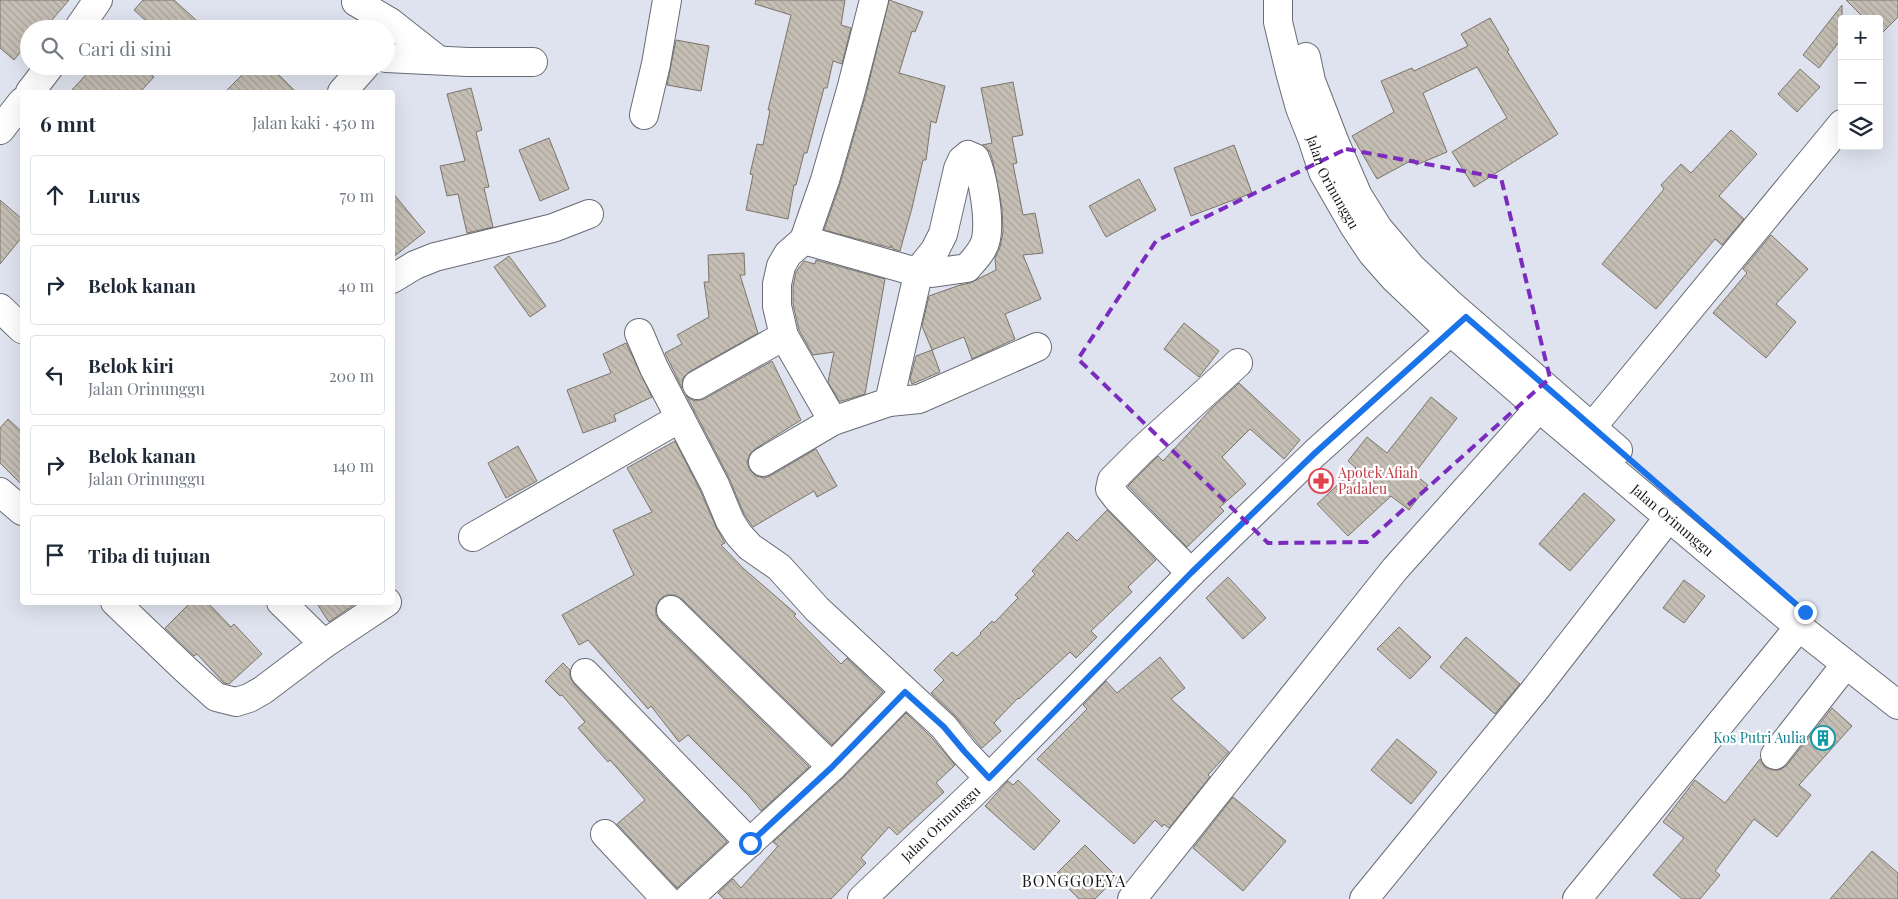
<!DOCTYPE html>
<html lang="id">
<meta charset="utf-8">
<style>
:root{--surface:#fff;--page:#f2f2f3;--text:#1f2937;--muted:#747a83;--line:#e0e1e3}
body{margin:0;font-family:"Playfair Display",serif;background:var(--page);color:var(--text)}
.controls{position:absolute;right:15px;top:15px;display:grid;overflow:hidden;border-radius:5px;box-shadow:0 5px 20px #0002}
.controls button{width:45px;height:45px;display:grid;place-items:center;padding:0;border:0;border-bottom:1px solid var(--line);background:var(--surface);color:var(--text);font:25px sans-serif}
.stop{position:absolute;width:15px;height:15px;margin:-11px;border:4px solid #1a73e8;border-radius:50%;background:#fff}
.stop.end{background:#1a73e8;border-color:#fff;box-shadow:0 1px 5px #0008}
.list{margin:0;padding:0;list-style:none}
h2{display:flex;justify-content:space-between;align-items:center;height:65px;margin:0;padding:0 20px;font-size:21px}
h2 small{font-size:16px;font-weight:400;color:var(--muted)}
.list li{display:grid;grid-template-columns:32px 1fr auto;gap:15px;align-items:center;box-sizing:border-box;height:80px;margin:0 10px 10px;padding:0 10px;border:1px solid var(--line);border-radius:5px}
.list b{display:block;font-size:19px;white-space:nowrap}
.list p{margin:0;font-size:16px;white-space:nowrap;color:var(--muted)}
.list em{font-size:16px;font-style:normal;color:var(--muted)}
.icon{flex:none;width:28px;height:28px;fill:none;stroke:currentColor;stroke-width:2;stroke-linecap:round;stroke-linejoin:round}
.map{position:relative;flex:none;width:1898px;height:899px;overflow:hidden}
.search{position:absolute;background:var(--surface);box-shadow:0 5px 20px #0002;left:20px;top:20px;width:375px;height:55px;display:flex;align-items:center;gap:12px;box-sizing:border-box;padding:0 18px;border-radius:28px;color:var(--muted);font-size:19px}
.panel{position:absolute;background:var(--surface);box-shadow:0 5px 20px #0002;left:20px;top:90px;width:375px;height:515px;border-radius:5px}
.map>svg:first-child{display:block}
.building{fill:url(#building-back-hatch);stroke:#7b756c}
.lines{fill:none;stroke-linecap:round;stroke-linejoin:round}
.minor-casing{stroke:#686c75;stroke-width:30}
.minor{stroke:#fff;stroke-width:28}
.route{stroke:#1a73e8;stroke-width:6}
.marked{fill:none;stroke:#7b2cbf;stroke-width:4;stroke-dasharray:10 6;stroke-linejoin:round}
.labels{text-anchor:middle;stroke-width:4.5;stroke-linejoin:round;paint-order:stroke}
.street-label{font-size:14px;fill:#16171b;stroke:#fff}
.health-label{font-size:14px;fill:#be3a42;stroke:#fff;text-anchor:start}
.culture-label{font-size:14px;fill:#0d838f;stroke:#fff;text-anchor:end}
.quarter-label{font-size:16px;letter-spacing:1px;fill:#16171b;stroke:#fff}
</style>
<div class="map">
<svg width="1898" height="899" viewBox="0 0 1898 899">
<defs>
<pattern id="building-back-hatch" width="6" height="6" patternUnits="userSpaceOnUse" patternTransform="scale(1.25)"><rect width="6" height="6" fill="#c5beb4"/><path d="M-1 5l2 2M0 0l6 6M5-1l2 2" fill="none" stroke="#a8a39a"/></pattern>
</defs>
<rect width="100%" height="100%" fill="#dfe3ef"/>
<g class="building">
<polygon points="0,0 69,0 46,27 43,25 39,29 29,29 29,41 14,60 0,48"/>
<polygon points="143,0 174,0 206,29 155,29 134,10"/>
<polygon points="756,0 845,0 841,25 851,28 842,64 833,61 827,88 824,88 807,153 804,153 796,185 794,185 788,219 746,210 753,175 750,174 757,144 763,145 770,110 768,110 791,15 755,4"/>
<polygon points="889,0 923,12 915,32 912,31 899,73 945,86 936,123 931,121 926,160 923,160 912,208 900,251 893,249 891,245 891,248 824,230 840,184 866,94"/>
<polygon points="1846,0 1898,0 1898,17 1879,36 1879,19 1865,19"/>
<polygon points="1842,5 1842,38 1819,68 1803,55"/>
<polygon points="1490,18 1509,50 1507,51 1558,134 1474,187 1452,152 1507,118 1477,67 1423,93 1447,152 1416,165 1414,159 1377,179 1352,136 1394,112 1381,81 1412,68 1414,71 1468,46 1461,34"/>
<polygon points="676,40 709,46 701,91 667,85"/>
<polygon points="94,66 142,66 154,77 140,92 70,92"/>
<polygon points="251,66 270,66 296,92 225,92"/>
<polygon points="1800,69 1820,87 1797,112 1778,94"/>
<polygon points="1013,82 1023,135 1012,137 1017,163 1013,164 1023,215 1035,213 1043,253 1023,255 1041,299 1005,314 1015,339 972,359 964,337 932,350 922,326 929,296 960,285 970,283 996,270 995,258 1000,247 1003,232 1002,208 993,162 990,152 982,145 992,143 981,88"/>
<polygon points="471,88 482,130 476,132 489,187 484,188 493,227 467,233 458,194 447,196 440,166 465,161 447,94"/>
<polygon points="1731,130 1757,154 1719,196 1744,219 1722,245 1715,239 1656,309 1602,264 1664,189 1661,185 1681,164 1691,173"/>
<polygon points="549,138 569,189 540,201 519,150"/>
<polygon points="1234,145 1252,193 1191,216 1174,168"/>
<polygon points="1139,179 1156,210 1106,237 1089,206"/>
<polygon points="392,192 425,232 392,258"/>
<polygon points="0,200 22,219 22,237 0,264"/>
<polygon points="1771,235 1808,269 1776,304 1796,322 1766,358 1713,313 1747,273 1743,269"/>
<polygon points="744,253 745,275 740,275 758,333 689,372 683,378 682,388 665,353 682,344 677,335 709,317 704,282 709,282 708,255"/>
<polygon points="509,256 546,306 530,317 494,267"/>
<polygon points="816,260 885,279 865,394 842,401 839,401 828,382 834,352 813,355 799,330 793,304 793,286 796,272 804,261 815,264"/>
<polygon points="1184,323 1219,351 1199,377 1164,349"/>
<polygon points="626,343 652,397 614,415 616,421 583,433 567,390 611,373 603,354"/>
<polygon points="932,350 940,372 912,384 910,379 916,356"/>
<polygon points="772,361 801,420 755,449 750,454 747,462 749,469 756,476 764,478 770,476 816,449 837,486 817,497 814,491 753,527 744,514 729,478 686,395 690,399 696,401 704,399"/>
<polygon points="1239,383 1300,440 1284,459 1250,429 1222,457 1246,484 1220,507 1224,511 1187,547 1128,486 1158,456 1163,461 1212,408"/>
<polygon points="1431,397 1457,418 1414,474 1428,485 1409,510 1391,496 1348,536 1317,504 1356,468 1348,461 1367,437 1387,453"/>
<polygon points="8,419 22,432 22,485 0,463 0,428"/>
<polygon points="675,441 701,492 716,527 725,543 721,545 743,568 796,614 794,616 841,664 847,658 883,692 832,745 682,599 674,595 666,595 660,599 656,607 656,615 660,621 809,767 761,811 748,795 688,735 679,742 651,706 648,709 588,640 579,645 562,615 634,575 613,530 652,512 627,468"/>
<polygon points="518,446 537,481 506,498 488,463"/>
<polygon points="1584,493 1615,520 1570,571 1539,544"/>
<polygon points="1107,510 1156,560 1128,587 1132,592 1091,631 1097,637 1076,658 1070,652 1019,699 1018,698 994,723 1001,731 982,748 955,716 931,693 944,680 934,670 952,652 957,656 981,634 980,633 992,621 994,623 1018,598 1015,595 1035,574 1032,571 1068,532 1077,541"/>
<polygon points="1228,577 1266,618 1243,639 1206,598"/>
<polygon points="1684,580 1705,596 1684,623 1663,608"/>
<polygon points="191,602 207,602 231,627 234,624 262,654 229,684 224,683 197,654 194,656 165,628"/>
<polygon points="316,602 358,602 329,622"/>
<polygon points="1399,627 1431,657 1410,679 1377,649"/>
<polygon points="1466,637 1520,684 1495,714 1440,667"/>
<polygon points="1160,657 1185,688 1171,699 1229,752 1208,775 1210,777 1169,828 1164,824 1162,827 1155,820 1134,844 1037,759 1087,709 1083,705 1106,681 1117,693"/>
<polygon points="563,663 570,670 570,677 574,684 727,842 677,888 617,824 645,800 610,760 608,762 578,728 585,722 562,695 560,696 545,681"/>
<polygon points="1832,708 1852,726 1799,785 1811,795 1777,837 1754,819 1715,871 1720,875 1700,899 1682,899 1653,875 1684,838 1663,822 1695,780 1725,803 1760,759 1765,767 1772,770 1780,770 1787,765"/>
<polygon points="906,713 932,738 955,765 936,783 944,792 897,835 889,827 861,858 866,863 831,899 724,899 718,893 733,879 741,888 778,846 773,842 843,778"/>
<polygon points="1397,739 1437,772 1411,804 1371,770"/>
<polygon points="1018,780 1060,821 1034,850 985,806 1008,781 1013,785"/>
<polygon points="1233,797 1286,841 1243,891 1193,848"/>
<polygon points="1085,845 1117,877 1095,899 1079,899 1055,875"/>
<polygon points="1872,851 1898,873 1898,899 1830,899"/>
</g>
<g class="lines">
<defs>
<g id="minor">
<path id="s1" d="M1278,0V22L1290,72L1300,108L1312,138L1323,172L1354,226L1372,253L1394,278L1450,331L1539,408L1799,627L1898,705"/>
<polyline points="356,2 390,22 437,59"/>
<polyline points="78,29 98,0"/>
<polyline points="1306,57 1311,81 1335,143 1358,196 1378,228 1412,268 1448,302 1618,450"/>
<polyline points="386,58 468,62 533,62"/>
<polyline points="30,92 50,66"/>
<polyline points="342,92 365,66"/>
<polyline points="644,115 656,64 667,0"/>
<polyline points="0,130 22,102"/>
<polyline points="392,279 415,265 435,257 553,228 589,214"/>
<polyline points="0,308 22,329"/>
<polyline points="639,333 654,368 715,485 730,521 739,535 750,547 779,567 817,609 944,727 963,751 989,778"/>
<polyline points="697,385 784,336"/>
<polyline points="889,402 919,399 1037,347"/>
<polyline points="833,421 784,336 777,306 777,284 781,266 788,254 804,240 825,180 851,90 874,0"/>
<polyline points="1583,442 1592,427 1842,124"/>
<path d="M763,462L833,421L889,402L919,270L935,250L943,234L958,169L962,160L968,155L975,158C983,177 990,218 986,239C984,250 974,260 967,268L932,273L906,269L804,240"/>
<polyline points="0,492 22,511"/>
<polyline points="473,537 680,418"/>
<polyline points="1191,573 1117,498 1110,489 1112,480 1143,449 1238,363"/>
<polyline points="115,602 184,668 216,697 236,702 249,698 263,690 324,644 387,602"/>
<polyline points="281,602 324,644"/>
<polyline points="671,610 832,767"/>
<polyline points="585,673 750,843"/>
<polyline points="1775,755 1846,664"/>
<polyline points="605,834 666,899"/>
<polyline points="688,899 832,767 905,692"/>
<path id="s2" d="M862,899L989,778L1191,573L1315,453L1463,320"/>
<polyline points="1132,899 1395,569 1539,408"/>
<polyline points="1364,899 1534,691 1669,517"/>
<polyline points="1577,899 1799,627"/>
</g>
</defs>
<use href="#minor" class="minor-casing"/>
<use href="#minor" class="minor"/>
</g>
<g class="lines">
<polyline class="route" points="750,843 832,767 905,692 944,727 964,751 989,778 1191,573 1315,453 1466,317 1805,612"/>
</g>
<path class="marked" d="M1346,149L1501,178L1550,378L1367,542L1268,543L1078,359L1156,241Z"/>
<defs>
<symbol id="pharmacy-ring" viewBox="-11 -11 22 22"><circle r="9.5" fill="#fff" stroke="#e0444e" stroke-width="1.5"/><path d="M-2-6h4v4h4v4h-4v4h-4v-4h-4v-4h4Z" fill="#e0444e"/></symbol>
<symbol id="building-ring" viewBox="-11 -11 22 22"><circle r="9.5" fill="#fff" stroke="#0f9aa8" stroke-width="1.5"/><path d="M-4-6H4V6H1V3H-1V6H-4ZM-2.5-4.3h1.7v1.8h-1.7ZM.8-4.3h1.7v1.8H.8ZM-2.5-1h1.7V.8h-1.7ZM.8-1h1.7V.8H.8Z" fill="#0f9aa8"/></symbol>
</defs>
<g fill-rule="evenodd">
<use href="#pharmacy-ring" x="1307" y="467" width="28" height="28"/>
<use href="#building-ring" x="1809" y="724" width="28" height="28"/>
</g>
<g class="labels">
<g class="street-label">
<text dy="5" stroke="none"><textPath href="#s1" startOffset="192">Jalan Orinunggu</textPath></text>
<text dy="5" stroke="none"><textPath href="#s1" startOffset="676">Jalan Orinunggu</textPath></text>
<text dy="5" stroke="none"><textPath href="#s2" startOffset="109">Jalan Orinunggu</textPath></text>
</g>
<g class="health-label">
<text x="1338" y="478">Apotek Afiah<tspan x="1338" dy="16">Padaleu</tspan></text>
</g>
<g class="culture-label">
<text x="1806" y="743">Kos Putri Aulia</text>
</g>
<g class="quarter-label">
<text x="1074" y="887">BONGGOEYA</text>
</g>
</g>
</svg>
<div class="controls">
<button>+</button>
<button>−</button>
<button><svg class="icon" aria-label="layers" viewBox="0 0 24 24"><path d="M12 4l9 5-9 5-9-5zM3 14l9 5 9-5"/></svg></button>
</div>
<div class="stop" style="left:750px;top:843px"></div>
<div class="stop end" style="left:1805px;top:612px"></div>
<div class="search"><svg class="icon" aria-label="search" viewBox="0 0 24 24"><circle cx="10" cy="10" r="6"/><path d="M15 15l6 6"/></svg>Cari di sini</div>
<section class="panel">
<h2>6 mnt<small>Jalan kaki · 450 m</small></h2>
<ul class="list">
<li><svg class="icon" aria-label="ahead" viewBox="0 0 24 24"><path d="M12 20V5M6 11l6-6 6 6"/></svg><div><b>Lurus</b></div><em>70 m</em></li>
<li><svg class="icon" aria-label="right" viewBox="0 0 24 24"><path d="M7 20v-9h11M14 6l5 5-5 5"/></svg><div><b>Belok kanan</b></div><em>40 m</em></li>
<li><svg class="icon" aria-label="left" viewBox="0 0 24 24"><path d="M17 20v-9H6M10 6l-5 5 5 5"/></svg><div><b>Belok kiri</b><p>Jalan Orinunggu</p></div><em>200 m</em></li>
<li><svg class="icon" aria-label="right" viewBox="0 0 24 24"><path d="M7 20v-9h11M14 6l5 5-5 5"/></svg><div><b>Belok kanan</b><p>Jalan Orinunggu</p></div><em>140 m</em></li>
<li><svg class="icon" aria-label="arrive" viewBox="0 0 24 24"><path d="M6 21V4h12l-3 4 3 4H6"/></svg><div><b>Tiba di tujuan</b></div></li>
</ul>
</section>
</div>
